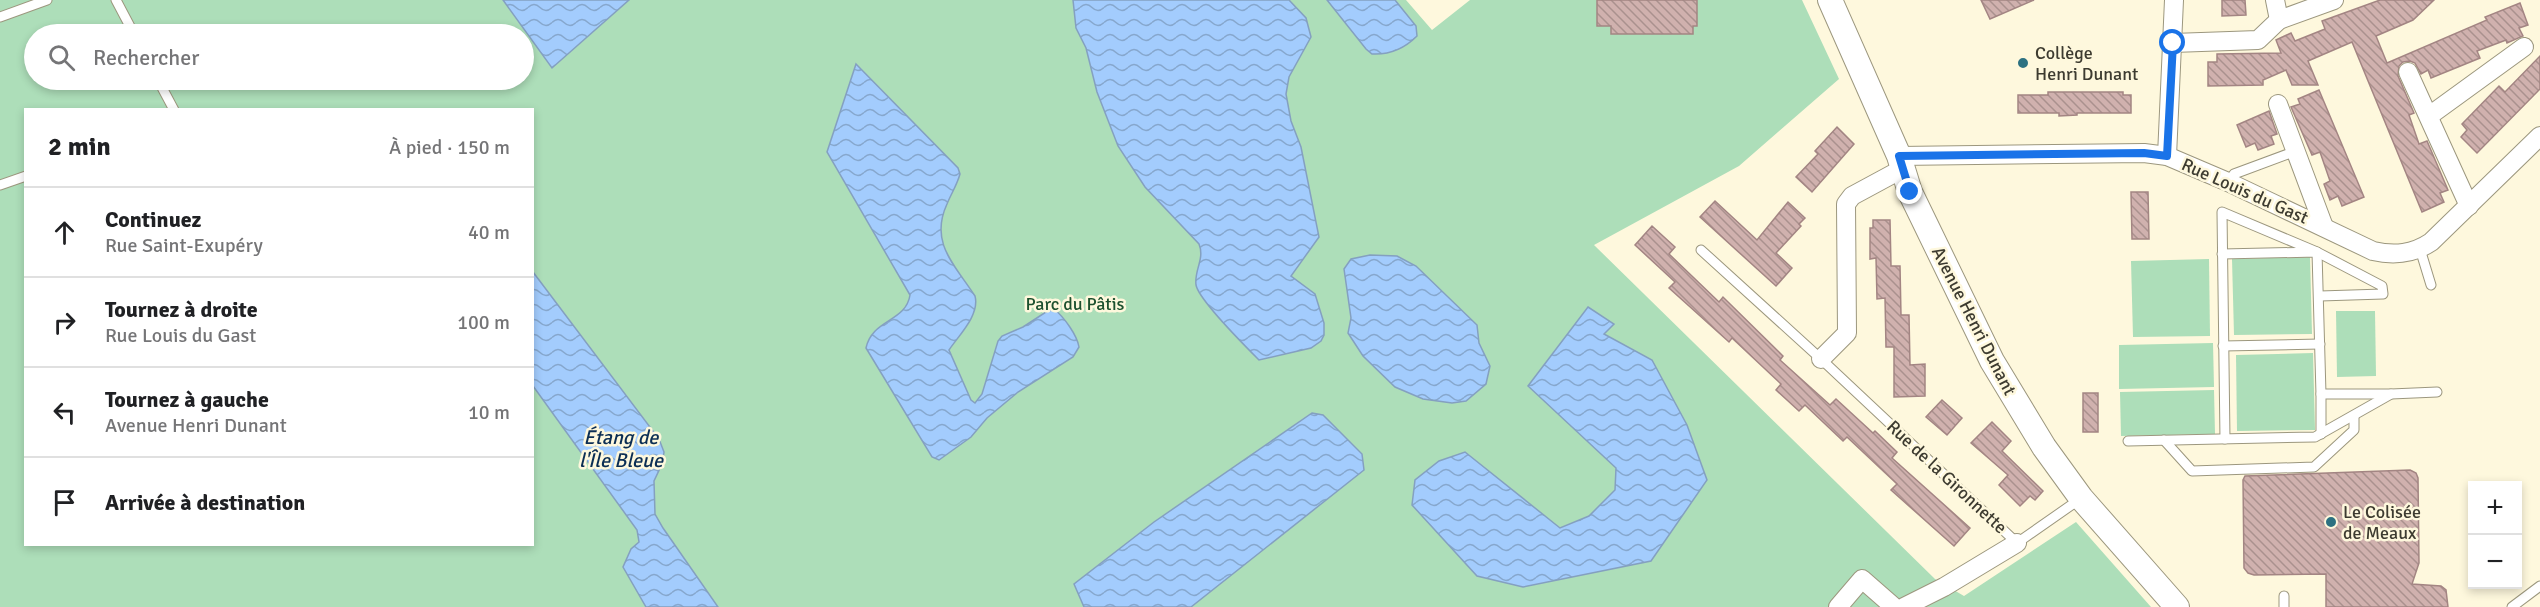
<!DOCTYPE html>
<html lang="fr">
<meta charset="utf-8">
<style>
:root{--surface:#fff;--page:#f2f2f2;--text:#202124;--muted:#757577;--line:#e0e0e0}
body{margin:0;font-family:Signika,sans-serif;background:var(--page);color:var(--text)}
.controls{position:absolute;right:18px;bottom:18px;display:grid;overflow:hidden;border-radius:0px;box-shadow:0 3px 9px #0003}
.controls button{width:54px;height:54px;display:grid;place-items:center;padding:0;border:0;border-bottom:2px solid var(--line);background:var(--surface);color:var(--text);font:30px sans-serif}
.stop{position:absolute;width:18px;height:18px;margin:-14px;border:4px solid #1a73e8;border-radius:50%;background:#fff}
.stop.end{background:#1a73e8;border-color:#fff;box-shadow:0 2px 6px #0008}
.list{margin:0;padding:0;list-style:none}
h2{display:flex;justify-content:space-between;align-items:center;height:78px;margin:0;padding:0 24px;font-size:26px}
h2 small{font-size:20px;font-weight:400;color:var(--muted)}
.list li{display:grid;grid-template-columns:39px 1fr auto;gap:18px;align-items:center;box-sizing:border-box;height:90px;padding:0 24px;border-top:2px solid var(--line)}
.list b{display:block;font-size:22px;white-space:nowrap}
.list p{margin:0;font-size:20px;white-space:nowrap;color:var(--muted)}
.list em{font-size:20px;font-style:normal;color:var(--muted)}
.icon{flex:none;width:33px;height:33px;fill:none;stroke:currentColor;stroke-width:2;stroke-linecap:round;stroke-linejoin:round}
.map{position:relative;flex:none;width:2540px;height:607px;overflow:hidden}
.search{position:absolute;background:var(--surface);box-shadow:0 3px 9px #0003;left:24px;top:24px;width:510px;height:66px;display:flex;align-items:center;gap:15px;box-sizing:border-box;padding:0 21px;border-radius:33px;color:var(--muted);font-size:22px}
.panel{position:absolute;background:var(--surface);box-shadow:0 3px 9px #0003;left:24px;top:108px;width:510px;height:438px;border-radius:0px}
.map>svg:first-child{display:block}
.park{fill:#addeb9;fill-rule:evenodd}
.water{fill:url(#water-waves);stroke:#84a0c0;stroke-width:1.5}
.building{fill:url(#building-back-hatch);stroke:#a38583;stroke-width:1.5}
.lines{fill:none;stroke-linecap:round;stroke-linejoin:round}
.service-casing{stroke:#9c977e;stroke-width:11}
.minor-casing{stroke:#9c977e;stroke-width:20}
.tertiary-casing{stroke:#9c977e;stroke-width:26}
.service{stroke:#fff;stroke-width:9}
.minor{stroke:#fff;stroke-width:18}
.tertiary{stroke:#fff;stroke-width:24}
.route{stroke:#1a73e8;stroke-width:8}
.poi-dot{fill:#2c7181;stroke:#fef8dd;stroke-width:2}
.labels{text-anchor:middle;stroke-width:5;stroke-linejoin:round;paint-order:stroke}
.poi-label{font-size:18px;fill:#3d3b30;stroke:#fef8dd;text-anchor:start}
.street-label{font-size:18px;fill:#3d3b30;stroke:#fef8dd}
.park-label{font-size:18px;fill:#1d512f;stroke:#fef8dd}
.water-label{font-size:20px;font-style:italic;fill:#0b2e54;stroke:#fef8dd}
</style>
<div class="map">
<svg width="2540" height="607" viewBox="0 0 2540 607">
<defs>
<pattern id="water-waves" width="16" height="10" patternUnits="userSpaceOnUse" patternTransform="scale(1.5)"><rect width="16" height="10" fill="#a3ccfd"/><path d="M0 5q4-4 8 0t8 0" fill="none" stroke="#86a7cd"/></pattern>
<pattern id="building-back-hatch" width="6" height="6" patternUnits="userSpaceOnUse" patternTransform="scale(1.5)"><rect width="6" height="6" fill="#d0b1ae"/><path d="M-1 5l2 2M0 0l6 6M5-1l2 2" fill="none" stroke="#aa918e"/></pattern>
</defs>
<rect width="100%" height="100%" fill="#fef8dd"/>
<g class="park">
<path d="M0,0H1406L1432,30L1470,0H1802L1839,79L1739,166L1594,245L1935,579L1964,596L2076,522L2151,607H0ZM34,34H524V80H34ZM26,110H532V544H26Z"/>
<polygon points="2310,257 2312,334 2234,335 2232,259"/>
<polygon points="2209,259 2210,336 2133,337 2131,261"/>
<polygon points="2336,311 2375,311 2376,376 2337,377"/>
<polygon points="2213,343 2214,387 2119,389 2119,345"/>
<polygon points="2313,353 2315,430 2237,431 2236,355"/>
<polygon points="2214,390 2215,434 2121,436 2120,392"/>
</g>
<g class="water">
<polygon points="503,0 629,0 552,68"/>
<path d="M1073,0H1289L1306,18L1311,37L1289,77L1286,94L1291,121L1301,147L1319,237L1291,276L1315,294L1324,323V335L1321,341L1311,348L1259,360C1247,348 1199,300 1196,285C1194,270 1205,259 1199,244L1145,187L1118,146L1097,92L1086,48L1076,28Z"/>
<path d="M1327,0H1395L1416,26L1417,36C1405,48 1389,55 1372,54L1366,49Z"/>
<path d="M856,64L958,168L960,174C957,185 951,194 947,204C929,243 955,265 975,296C980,315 959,335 949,350L971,400L975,403L982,394L998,341L1002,336L1023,327L1049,310L1054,309C1064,317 1077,335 1079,347L1073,357L1018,392L987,418L971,437L939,460L932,457L866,348C872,319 906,322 910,295L827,152Z"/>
<polygon points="1370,255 1397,256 1416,266 1477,325 1479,343 1490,366 1486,384 1466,401 1452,403 1423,399 1395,387 1363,356 1348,333 1351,318 1344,269 1351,259"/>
<polygon points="533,272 659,439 664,452 662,464 654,481 655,514 663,528 718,607 646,607 623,567 631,549 639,542 637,530 533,386"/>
<polygon points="1588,307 1614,324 1604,334 1652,360 1687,425 1707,480 1651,561 1523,587 1477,576 1412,505 1415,480 1439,461 1465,452 1560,528 1589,516 1615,490 1616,468 1528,386"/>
<polygon points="1312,413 1323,415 1362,454 1364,470 1191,607 1084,607 1074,584 1154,522"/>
</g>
<g class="building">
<polygon points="1597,0 1697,0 1697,26 1693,26 1693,34 1611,34 1611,26 1597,26"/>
<polygon points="1981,0 2034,0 1990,19"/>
<polygon points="2222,0 2245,0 2246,15 2222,16"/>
<polygon points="2380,0 2434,0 2413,20 2376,36 2387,63 2487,20 2485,17 2520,3 2528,25 2519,28 2523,36 2507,43 2506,40 2477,51 2480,58 2431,78 2428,70 2421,74 2415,63 2410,61 2403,62 2399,66 2398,76 2414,113 2409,115 2419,144 2427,141 2448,190 2440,193 2444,202 2422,212 2352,42 2308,61 2318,85 2292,85 2286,70 2263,80 2263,85 2208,86 2208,62 2217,62 2217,54 2281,53 2276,40 2291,33 2295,41 2325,29 2322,21"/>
<polygon points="2540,56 2540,89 2477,153 2461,137 2467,130 2462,124 2499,86 2505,92"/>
<polygon points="2319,90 2364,197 2342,206 2338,196 2330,200 2324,184 2330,181 2320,152 2312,155 2291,107 2300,104 2298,99"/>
<polygon points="2048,92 2123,92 2123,95 2131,95 2131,113 2077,113 2077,115 2059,116 2059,113 2018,113 2018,95 2048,95"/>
<polygon points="2269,111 2277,134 2271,136 2274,144 2258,150 2255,143 2246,147 2237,125"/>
<polygon points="1837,127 1854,144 1812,192 1796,177 1818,154 1815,151"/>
<polygon points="2131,192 2148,192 2149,239 2132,239"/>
<polygon points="1715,201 1757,240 1788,202 1805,218 1799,224 1801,226 1776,253 1792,268 1776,286 1700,217"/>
<polygon points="1873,220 1890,220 1891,266 1900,266 1901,315 1909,315 1910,365 1925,364 1925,396 1894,397 1894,347 1886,347 1885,298 1877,299 1876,258 1870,259 1870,228 1873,228"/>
<polygon points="1652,226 1675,247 1669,254 1719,302 1723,297 1783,356 1780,360 1830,405 1836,399 1873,433 1875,431 1897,452 1892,458 1970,528 1954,546 1891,490 1897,484 1847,437 1843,441 1805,405 1799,411 1776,390 1781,384 1732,338 1729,342 1669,288 1675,282 1635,245"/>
<rect x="2083" y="393" width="15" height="39"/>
<polygon points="1942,400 1962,418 1947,435 1926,417"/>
<polygon points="1992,422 2011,441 2002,451 2043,491 2035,500 2030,496 2020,506 1999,485 2008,475 1971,443"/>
<polygon points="2410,470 2416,473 2418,478 2419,563 2412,584 2441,586 2446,590 2448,607 2326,607 2326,574 2254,575 2248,573 2244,568 2243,480 2245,476"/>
</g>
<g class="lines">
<defs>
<g id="service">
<polyline points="116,0 134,34"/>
<polyline points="0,17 47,0"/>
<polyline points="158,80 174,110"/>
<polyline points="2228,182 2234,174 2296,151"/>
<polyline points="0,185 26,176"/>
<polyline points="2420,249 2431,285"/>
<polyline points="1701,250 1821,359 2017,543 2080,499"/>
<polyline points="2222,254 2317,252 2321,394 2391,394"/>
<polyline points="2223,346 2320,344"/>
<polyline points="2321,394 2321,434"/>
<polyline points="2225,439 2222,212 2317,252 2382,286 2383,294 2320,296"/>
<polyline points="2164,440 2192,471 2314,467 2354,430 2354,417"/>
<polyline points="2128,441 2315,437 2391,394 2437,392"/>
<polyline points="2284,607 2284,596"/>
<polyline points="2512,607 2540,586"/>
</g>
<g id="minor">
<polyline points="2275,0 2279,20"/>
<polyline points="2173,43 2258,40 2279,20 2334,0"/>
<polyline points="2408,72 2469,206"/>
<polyline points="2278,104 2324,227"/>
<polyline points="2429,116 2524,47"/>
<path d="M1899,156L2144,153L2167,156L2228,182L2373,251C2395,256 2413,254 2431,242L2540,136"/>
<polyline points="2167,156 2174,0"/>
<polyline points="1821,359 1847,333 1846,204 1852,196 1902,169"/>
<polyline points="1838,607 1862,579 1894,607"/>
<polyline points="1904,607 1944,587 2017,543"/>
</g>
<polyline id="tertiary" points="1830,0 1899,156 1910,192 1992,361 2044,447 2081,498 2177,607"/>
</defs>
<use href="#service" class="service-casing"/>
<use href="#minor" class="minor-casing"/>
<use href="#tertiary" class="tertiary-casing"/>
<use href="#service" class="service"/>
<use href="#minor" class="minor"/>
<use href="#tertiary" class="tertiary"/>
</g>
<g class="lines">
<polyline class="route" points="1910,192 1899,156 2144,153 2167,156 2173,43"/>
</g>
<g class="poi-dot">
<circle cx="2023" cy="63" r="6"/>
<circle cx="2331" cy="522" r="6"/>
</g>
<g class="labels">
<g class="poi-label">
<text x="2035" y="59">Collège<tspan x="2035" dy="21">Henri Dunant</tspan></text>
<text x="2343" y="518">Le Colisée<tspan x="2343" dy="21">de Meaux</tspan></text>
</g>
<g class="street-label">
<text transform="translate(2245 191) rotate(24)" y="6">Rue Louis du Gast</text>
<text transform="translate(1974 321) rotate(63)" y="6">Avenue Henri Dunant</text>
<text transform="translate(1947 477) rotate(43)" y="6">Rue de la Gironnette</text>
</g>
<g class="park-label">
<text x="1075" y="310">Parc du Pâtis</text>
</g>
<g class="water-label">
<text x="621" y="444">Étang de<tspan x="621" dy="23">l'Île Bleue</tspan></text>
</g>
</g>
</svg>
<div class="controls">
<button>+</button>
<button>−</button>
</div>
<div class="stop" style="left:2173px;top:43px"></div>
<div class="stop end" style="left:1910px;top:192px"></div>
<div class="search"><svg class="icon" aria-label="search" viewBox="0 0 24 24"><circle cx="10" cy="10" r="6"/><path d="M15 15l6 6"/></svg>Rechercher</div>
<section class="panel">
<h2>2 min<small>À pied · 150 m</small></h2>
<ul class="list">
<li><svg class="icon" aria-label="ahead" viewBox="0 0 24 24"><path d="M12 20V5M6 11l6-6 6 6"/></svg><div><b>Continuez</b><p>Rue Saint-Exupéry</p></div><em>40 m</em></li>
<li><svg class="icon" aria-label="right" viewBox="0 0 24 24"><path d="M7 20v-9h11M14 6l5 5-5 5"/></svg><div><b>Tournez à droite</b><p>Rue Louis du Gast</p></div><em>100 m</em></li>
<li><svg class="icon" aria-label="left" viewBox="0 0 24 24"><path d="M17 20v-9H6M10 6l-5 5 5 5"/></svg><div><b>Tournez à gauche</b><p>Avenue Henri Dunant</p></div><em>10 m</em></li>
<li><svg class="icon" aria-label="arrive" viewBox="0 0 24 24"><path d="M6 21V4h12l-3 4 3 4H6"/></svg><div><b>Arrivée à destination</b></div></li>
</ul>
</section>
</div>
